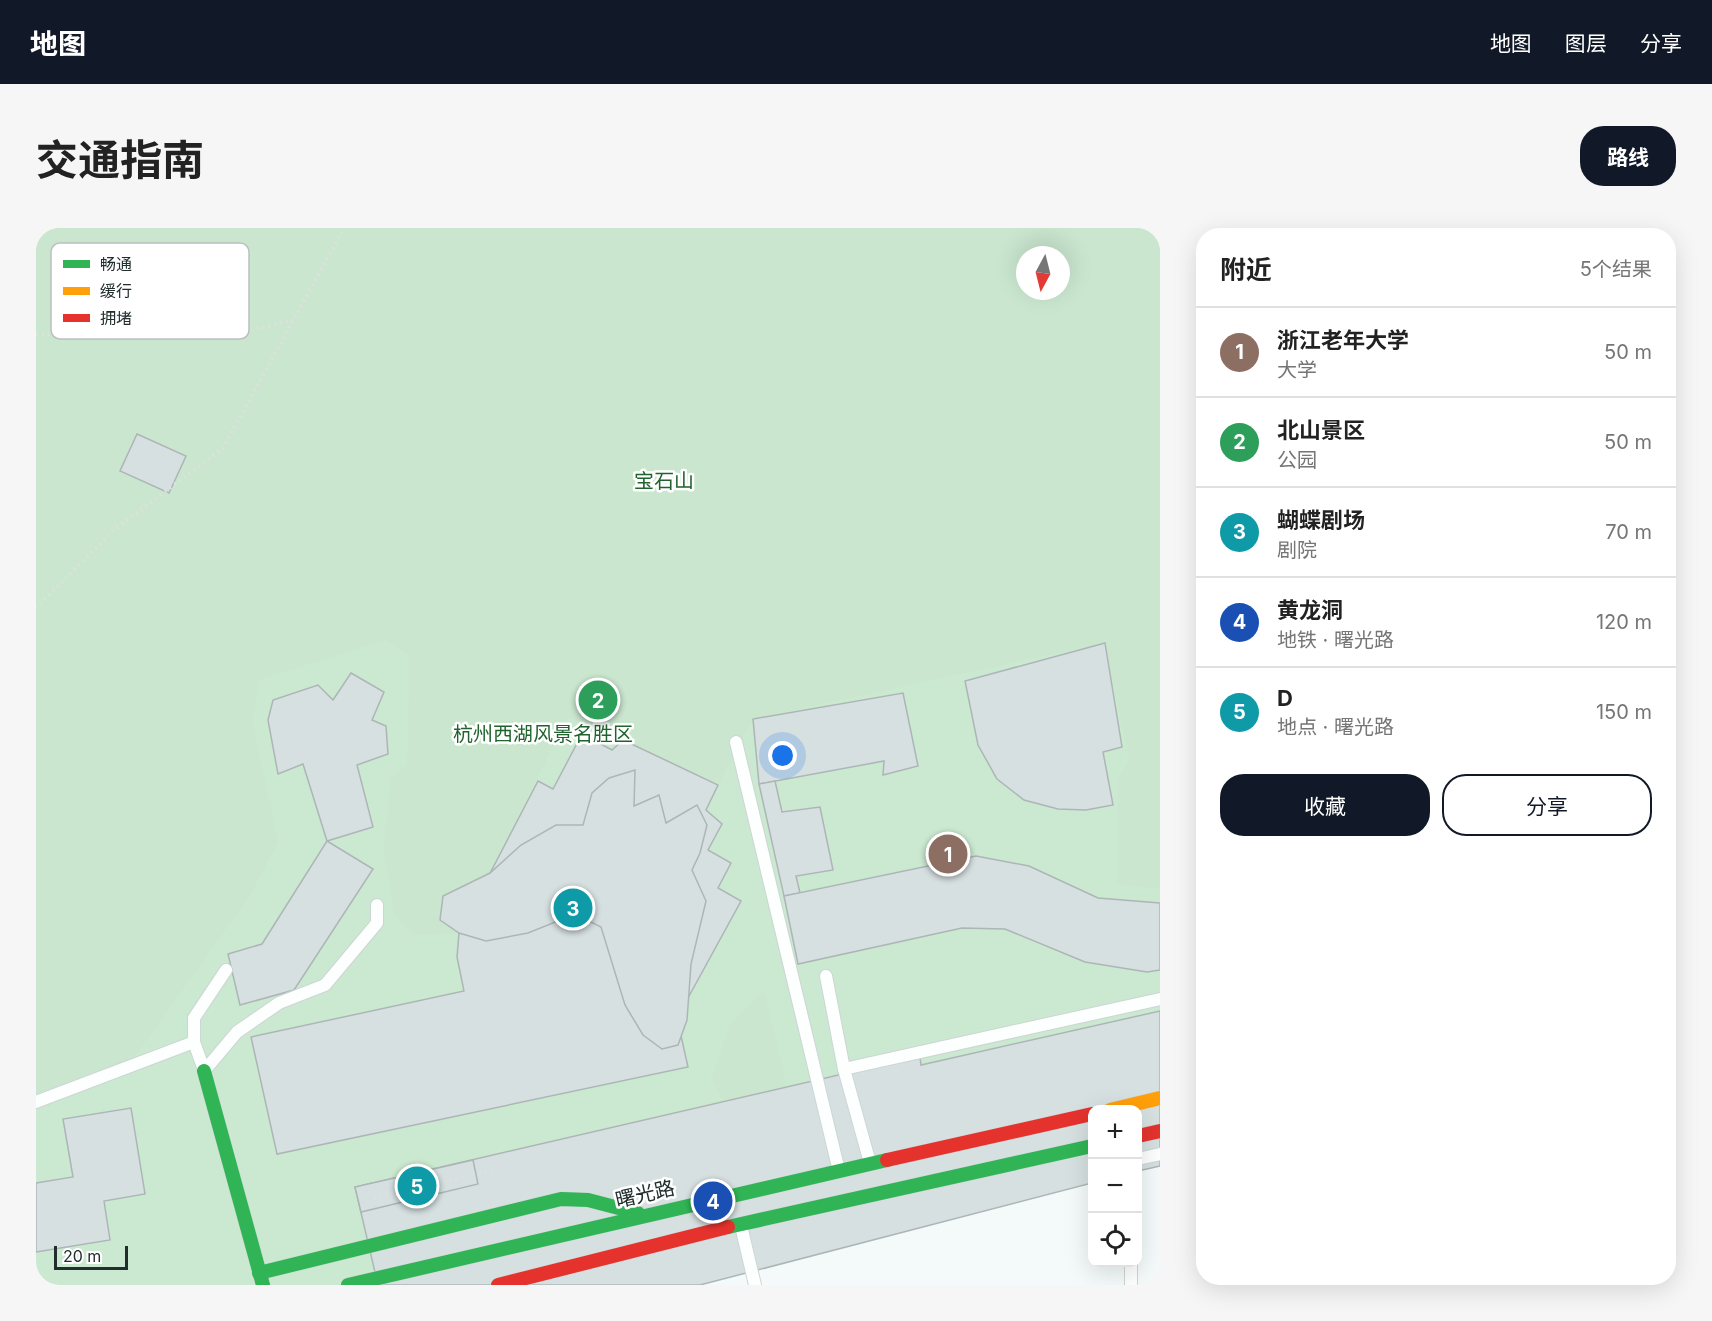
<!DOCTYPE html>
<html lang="zh">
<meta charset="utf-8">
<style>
:root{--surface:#fff;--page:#f6f6f6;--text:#222;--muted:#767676;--line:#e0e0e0;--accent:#111827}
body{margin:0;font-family:Inter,"Noto Sans SC",sans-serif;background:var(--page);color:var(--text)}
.controls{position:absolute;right:18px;bottom:18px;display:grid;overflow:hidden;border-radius:12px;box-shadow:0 6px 24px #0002}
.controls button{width:54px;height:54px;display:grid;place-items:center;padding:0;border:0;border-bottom:2px solid var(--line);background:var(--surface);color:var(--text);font:30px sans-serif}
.compass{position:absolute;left:980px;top:18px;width:54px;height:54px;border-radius:50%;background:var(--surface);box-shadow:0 6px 24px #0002;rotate:187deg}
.scale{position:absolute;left:18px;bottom:15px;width:74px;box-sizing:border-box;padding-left:6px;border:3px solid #212e2d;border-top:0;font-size:16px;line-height:21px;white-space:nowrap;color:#212e2d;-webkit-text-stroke:4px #fff;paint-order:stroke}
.you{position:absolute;left:747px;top:528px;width:21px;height:21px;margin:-15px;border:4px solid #fff;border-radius:50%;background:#1a73e8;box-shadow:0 0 0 9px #1a73e833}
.badge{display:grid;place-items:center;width:39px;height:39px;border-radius:50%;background:var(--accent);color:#fff;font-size:20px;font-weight:700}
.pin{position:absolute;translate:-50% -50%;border:3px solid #fff;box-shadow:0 2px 6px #0006}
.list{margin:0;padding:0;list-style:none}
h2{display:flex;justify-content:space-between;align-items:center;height:78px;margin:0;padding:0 24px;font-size:26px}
h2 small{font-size:20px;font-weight:400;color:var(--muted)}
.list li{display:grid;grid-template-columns:39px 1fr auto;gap:18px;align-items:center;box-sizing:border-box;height:90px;padding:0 24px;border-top:2px solid var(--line)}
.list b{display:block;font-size:22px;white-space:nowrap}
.list p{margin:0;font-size:20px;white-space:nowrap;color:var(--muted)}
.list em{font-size:20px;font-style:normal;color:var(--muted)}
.actions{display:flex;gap:12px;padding:18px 24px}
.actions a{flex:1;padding:14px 0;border:2px solid var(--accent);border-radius:24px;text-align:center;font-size:21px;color:var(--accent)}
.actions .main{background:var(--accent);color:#fff}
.icon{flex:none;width:33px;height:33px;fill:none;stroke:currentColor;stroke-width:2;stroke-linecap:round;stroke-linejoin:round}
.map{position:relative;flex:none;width:1124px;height:1057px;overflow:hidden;border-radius:24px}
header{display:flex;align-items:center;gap:36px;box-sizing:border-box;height:84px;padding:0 30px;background:var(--accent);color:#fff}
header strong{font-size:28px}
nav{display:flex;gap:33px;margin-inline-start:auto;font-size:21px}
.intro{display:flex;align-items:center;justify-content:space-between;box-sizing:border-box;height:144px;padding:0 36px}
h1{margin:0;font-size:42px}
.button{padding:15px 27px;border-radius:24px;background:var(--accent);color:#fff;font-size:21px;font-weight:700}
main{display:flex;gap:36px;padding:0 36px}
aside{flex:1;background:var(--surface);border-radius:24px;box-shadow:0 6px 24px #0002}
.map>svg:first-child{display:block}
.green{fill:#cbe8d0;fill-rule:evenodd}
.forest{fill:#cae6cf;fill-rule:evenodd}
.building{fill:#d6e0e1;stroke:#adb6b7;stroke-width:1.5}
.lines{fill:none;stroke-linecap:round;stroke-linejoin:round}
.lane-casing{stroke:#ccd6d5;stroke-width:14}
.fast-casing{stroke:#ccd6d5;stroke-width:15}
.slow-casing{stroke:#ccd6d5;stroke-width:15}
.jam-casing{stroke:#ccd6d5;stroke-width:15}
.path{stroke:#dfe0e0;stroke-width:4;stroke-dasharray:1.5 4.5;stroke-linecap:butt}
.lane{stroke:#fdfefe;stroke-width:12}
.fast{stroke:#30b455;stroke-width:14}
.slow{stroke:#ff9f0a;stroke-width:14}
.jam{stroke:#e5322d;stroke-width:14}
.labels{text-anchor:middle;stroke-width:5;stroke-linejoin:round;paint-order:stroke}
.park-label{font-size:20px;fill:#21632e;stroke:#fff}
.street-label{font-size:20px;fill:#212e2d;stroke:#fff}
.key{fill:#fff;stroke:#bcc0c0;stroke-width:1.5}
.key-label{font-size:16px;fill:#212e2d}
</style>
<header>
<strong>地图</strong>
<nav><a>地图</a><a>图层</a><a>分享</a></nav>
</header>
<div class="intro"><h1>交通指南</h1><a class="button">路线</a></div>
<main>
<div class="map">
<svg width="1124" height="1057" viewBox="0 0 1124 1057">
<rect width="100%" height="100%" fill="#f4fafa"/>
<path class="green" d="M0,0H1124V881L381,1057H0ZM989,27H1025V63H989Z"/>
<g class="forest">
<path d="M0,0H1124V661L1081,656L1082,551L1094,532L1068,415L717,491L682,557L532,489L423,705L377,707L358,687L348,625L354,550L371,537L374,427L349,412L223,452L216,494L242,614L213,669L92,838L0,870ZM989,27H1025V63H989Z"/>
<polygon points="728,763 753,867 691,883 676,850 694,797"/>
</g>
<g class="building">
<polygon points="101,206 150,228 133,265 84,243"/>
<polygon points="1069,415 1086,519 1067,524 1077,577 1050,582 1022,581 988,572 961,551 942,517 929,453"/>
<polygon points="315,445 348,464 336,492 350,498 352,526 321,537 337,599 291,613 267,536 242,546 232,492 237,472 282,457 297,472"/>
<polygon points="867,465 882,538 847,547 848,533 723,556 717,491"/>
<polygon points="546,506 576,522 587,512 682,557 670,582 686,596 672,622 695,635 682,660 705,673 641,790 652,839 241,926 215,809 428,763 421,729 423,705 502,553 517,561"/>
<polygon points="599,542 598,578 623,567 630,595 661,577 671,597 664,625 656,642 670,673 655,736 651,792 642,817 626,821 607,807 589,777 565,699 539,686 492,705 450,713 423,705 404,692 407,668 454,645 485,617 520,597 547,597 556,565 573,550"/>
<polygon points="739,553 746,584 784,579 797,642 760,648 764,665 748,668 723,556"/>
<polygon points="291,613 337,641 258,762 204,777 192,726 226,716"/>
<polygon points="940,628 993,638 1062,670 1124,675 1124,742 1111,744 1049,734 969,701 926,700 762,736 748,668"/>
<polygon points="1124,783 1124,938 1102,943 1102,882 1056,882 1056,955 664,1057 342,1057 319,959 824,842 884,830 885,837"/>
<polygon points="95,880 109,966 68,973 74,1012 0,1024 0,955 37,949 27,891"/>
<polygon points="437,932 442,956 325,984 319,959"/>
</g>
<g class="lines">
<defs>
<g id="lane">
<polyline points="700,514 803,943"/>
<polyline points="790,748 808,841 834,935"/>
<polyline points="808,841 1124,771"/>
<polyline points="168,842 158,814 158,790 190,742"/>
<polyline points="169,842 201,804 243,775 289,757 341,695 341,677"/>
<polyline points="0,874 158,814"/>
<polyline points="1102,931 1124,926"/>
<polyline points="705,998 719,1057"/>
<polyline points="1095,1057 1095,1034"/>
</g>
<g id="fast">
<polyline points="168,843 227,1057"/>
<polyline points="692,999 1056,918"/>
<polyline points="223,1045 525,971 552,972 602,985"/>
<polyline points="312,1057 851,932"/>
</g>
<polyline id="slow" points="1074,882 1124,870"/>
<g id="jam">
<polyline points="1102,908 1124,903"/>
<polyline points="851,932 1056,886"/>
<polyline points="462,1057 692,999"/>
</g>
</defs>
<use href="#lane" class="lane-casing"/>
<use href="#fast" class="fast-casing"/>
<use href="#slow" class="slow-casing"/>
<use href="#jam" class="jam-casing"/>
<g class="path">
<polyline points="0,107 77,102 196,107 257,92"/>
<polyline points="0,380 78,302 187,220 308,0"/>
<polyline points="338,970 461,941"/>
</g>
<use href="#lane" class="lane"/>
<use href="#fast" class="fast"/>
<use href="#slow" class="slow"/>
<use href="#jam" class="jam"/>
</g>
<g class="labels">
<g class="park-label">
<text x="628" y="260">宝石山</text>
<text x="507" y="513">杭州西湖风景名胜区</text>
</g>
<g class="street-label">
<text transform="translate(609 966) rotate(-13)" y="7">曙光路</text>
</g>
</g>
<rect x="15" y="15" width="198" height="96" rx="9" class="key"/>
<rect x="27" y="32" width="27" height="8" fill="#30b455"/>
<rect x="27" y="59" width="27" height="8" fill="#ff9f0a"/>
<rect x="27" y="86" width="27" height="8" fill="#e5322d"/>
<g class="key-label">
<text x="64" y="42">畅通</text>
<text x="64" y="69">缓行</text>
<text x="64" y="96">拥堵</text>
</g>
</svg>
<div class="controls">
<button>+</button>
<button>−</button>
<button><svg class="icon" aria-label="locate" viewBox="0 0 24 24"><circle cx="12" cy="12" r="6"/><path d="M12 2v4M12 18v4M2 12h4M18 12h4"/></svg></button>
</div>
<svg class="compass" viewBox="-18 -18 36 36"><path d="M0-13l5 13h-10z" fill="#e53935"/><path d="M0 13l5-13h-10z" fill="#767676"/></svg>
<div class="scale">20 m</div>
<div class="you"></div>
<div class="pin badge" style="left:912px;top:626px;background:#8d6e63">1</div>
<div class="pin badge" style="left:562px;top:472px;background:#2e9e5b">2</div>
<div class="pin badge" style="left:537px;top:680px;background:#0f9aa8">3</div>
<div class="pin badge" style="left:677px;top:973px;background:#1a4fb4">4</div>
<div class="pin badge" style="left:381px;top:958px;background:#0f9aa8">5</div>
</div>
<aside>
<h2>附近<small>5个结果</small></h2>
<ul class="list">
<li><span class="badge" style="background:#8d6e63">1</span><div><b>浙江老年大学</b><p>大学</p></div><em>50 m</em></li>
<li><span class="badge" style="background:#2e9e5b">2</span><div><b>北山景区</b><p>公园</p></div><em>50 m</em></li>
<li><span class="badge" style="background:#0f9aa8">3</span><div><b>蝴蝶剧场</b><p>剧院</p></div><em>70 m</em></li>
<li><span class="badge" style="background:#1a4fb4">4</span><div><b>黄龙洞</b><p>地铁 · 曙光路</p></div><em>120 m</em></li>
<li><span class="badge" style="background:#0f9aa8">5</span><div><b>D</b><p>地点 · 曙光路</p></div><em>150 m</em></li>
</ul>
<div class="actions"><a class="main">收藏</a><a>分享</a></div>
</aside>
</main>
